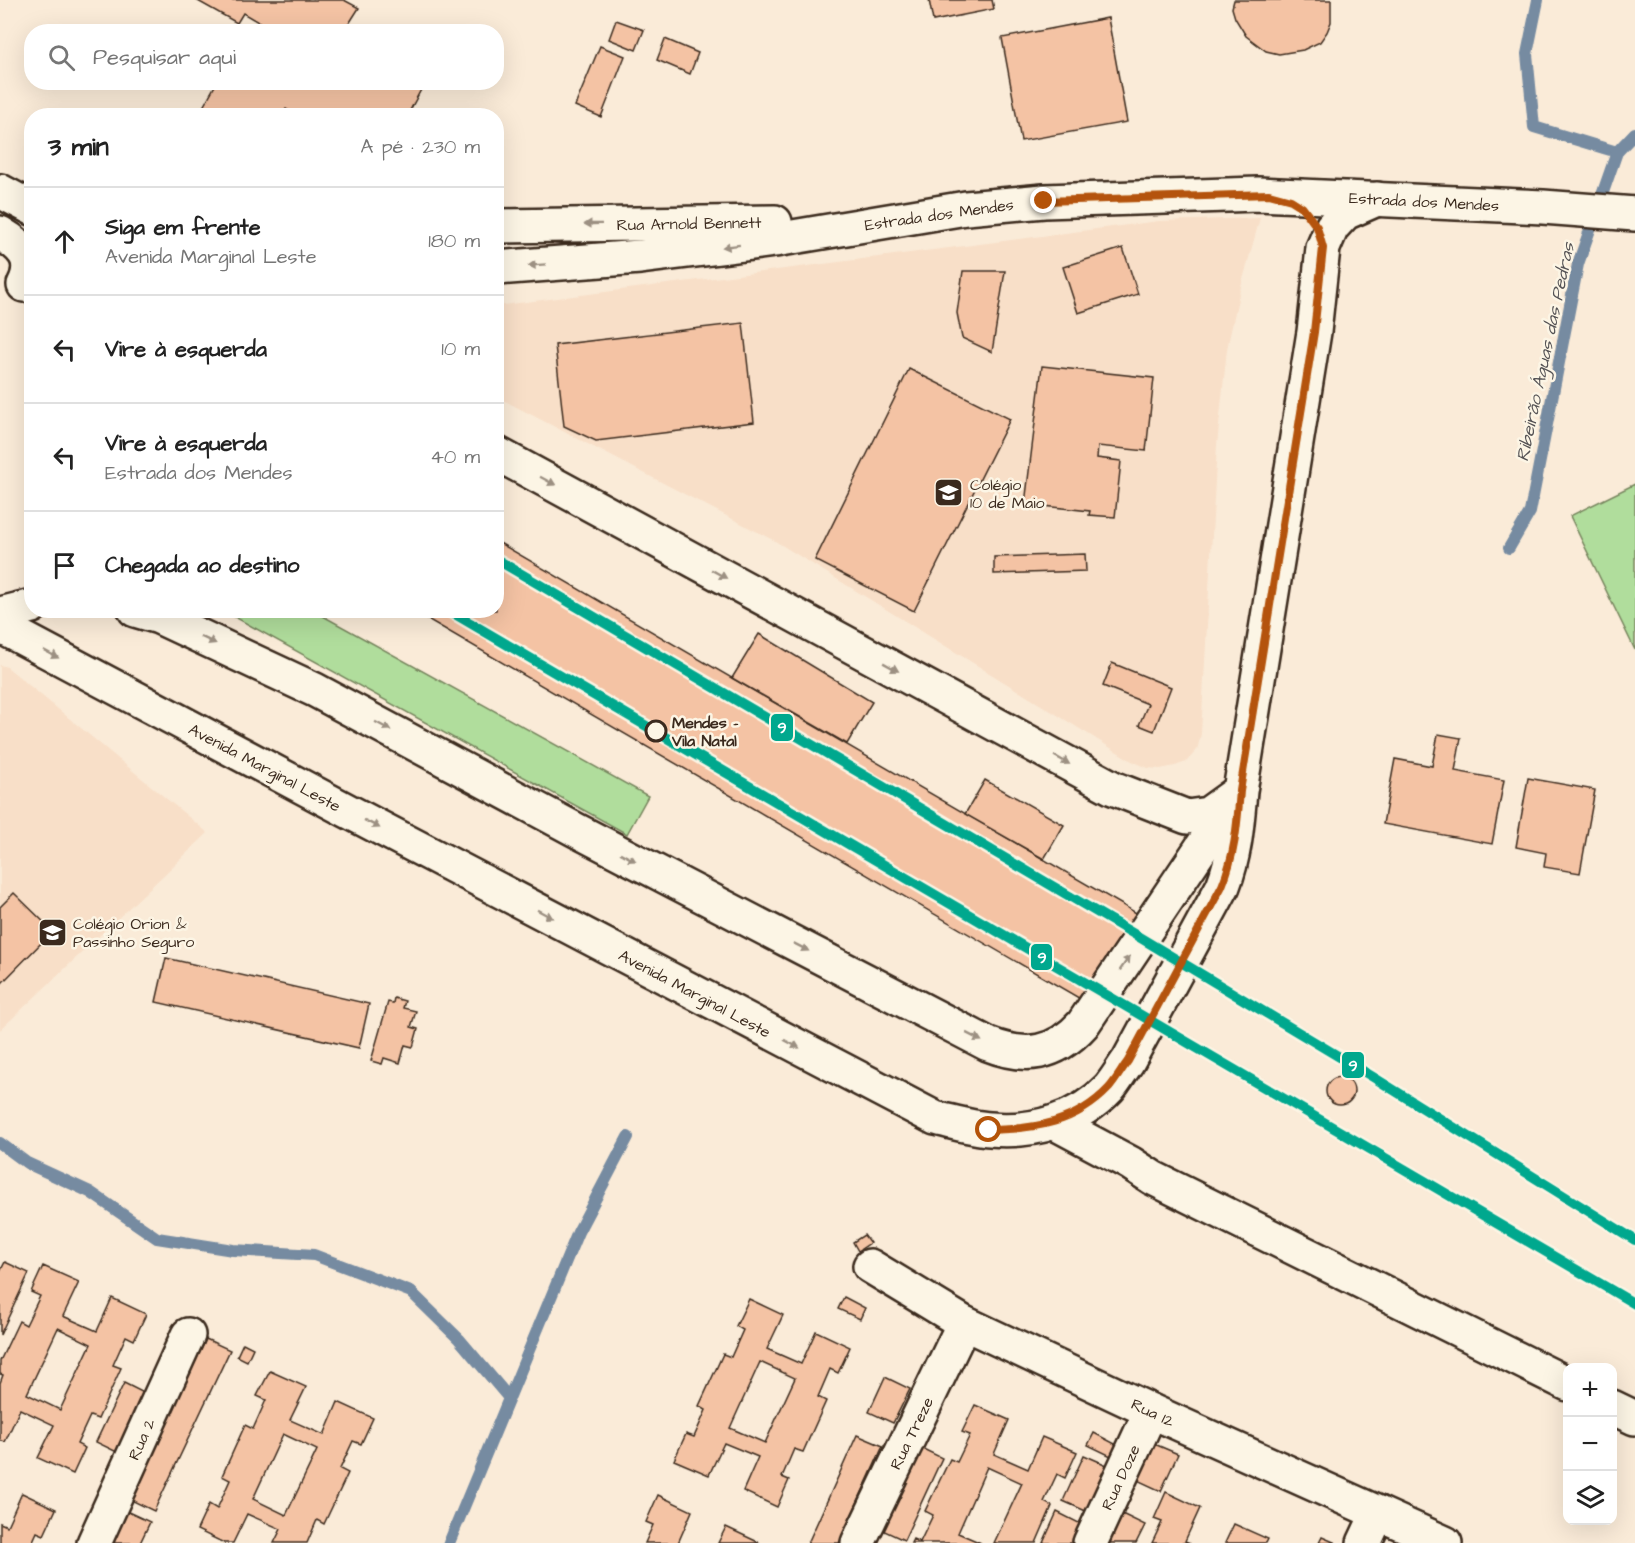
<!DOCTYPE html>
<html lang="pt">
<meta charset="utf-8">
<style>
:root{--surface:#fff;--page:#f6f6f6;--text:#222;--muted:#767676;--line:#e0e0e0}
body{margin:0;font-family:"Architects Daughter",sans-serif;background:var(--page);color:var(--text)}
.controls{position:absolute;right:18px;bottom:18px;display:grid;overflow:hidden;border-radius:12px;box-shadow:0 6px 24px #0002}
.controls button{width:54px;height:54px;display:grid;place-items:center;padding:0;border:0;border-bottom:2px solid var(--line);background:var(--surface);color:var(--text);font:30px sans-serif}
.stop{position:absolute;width:18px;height:18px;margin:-14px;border:4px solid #b45309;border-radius:50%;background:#fff}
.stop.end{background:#b45309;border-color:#fff;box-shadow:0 2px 6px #0008}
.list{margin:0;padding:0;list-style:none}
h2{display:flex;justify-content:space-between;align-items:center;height:78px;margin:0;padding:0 24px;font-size:26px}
h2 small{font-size:20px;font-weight:400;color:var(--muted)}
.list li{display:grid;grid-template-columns:39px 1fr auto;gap:18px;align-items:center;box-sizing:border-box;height:108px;padding:0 24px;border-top:2px solid var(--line)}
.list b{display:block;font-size:22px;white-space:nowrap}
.list p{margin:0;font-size:20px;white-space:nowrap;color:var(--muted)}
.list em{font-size:20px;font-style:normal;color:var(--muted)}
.icon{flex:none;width:33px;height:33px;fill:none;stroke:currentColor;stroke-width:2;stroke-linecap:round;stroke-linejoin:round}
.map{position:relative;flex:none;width:1635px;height:1543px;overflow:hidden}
.search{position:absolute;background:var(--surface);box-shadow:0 6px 24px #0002;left:24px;top:24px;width:480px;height:66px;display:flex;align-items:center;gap:15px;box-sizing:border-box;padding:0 21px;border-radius:24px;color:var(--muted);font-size:22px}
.panel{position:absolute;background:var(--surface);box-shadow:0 6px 24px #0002;left:24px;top:108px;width:480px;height:510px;border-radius:24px}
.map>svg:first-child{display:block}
.built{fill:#f8dfc8}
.green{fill:#b0dd9c;stroke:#76845d;stroke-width:1.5}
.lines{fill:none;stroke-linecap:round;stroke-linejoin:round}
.stream{stroke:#768ba1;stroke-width:12}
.building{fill:#f4c3a4;stroke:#3b2a1e;stroke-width:1.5;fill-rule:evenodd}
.minor-casing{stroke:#3b2a1e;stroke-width:38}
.minor{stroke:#fcf5e5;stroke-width:33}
.rail-1-casing{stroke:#fcf5e5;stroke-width:15}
.rail-1{stroke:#00a88e;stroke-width:10}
.oneway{fill:#9c9082}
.route{stroke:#b45309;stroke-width:8}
.stop-dot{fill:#fcf5e5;stroke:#3b2a1e;stroke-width:3}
.labels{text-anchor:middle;stroke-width:5;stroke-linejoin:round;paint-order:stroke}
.street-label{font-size:16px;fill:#3b2a1e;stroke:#fcf5e5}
.poi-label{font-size:16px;fill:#3b2a1e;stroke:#fcf5e5;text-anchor:start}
.stop-label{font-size:16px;font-weight:bold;fill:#3b2a1e;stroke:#fcf5e5;text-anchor:start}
.water-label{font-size:18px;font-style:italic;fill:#545254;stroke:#fcf5e5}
.line-badge{stroke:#fcf5e5;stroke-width:2}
.badge-label{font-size:16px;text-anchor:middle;font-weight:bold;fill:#fff}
</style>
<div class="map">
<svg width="1635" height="1543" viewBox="0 0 1635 1543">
<rect width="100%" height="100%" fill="#faebd8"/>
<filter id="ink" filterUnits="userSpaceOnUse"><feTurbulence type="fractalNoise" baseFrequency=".0167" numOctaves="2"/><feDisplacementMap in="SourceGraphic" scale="12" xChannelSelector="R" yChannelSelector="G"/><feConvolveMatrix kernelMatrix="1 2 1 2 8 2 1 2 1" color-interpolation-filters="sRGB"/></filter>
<g filter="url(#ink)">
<g class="built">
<polygon points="1260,218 1239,294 1227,349 1217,445 1201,734 1197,750 1186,762 1175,766 1160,769 1148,768 1132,761 775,541 497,397 496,306 1159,221"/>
<polygon points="0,665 7,667 208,833 0,1030"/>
</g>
<g class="green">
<polygon points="1635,484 1635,650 1570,516"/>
<polygon points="224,611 314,611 648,796 627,834"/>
</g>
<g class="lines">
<g class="stream">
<polyline points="1538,0 1527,54 1534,127 1617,152"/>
<polyline points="1509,548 1530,512 1578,264 1617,152 1635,133"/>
<polyline points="0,1143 27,1163 90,1192 157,1238 233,1250 314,1255 411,1292 459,1339 509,1398"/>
<polyline points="449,1543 578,1232 628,1137"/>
</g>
</g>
<g class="building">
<polygon points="196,0 344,0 359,8 345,30 347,32 262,32 265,26 243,13 237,23"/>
<polygon points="929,0 992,0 994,9 933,21"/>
<polygon points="1234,0 1331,0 1331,22 1327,32 1320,42 1303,50 1279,54 1266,51 1246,36 1235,18 1232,8"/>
<polygon points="1108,18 1127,122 1021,141 1002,38"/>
<polygon points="616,20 644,30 636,50 609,39"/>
<polygon points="665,39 698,53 690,74 657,60"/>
<polygon points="600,46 625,56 601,117 575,106"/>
<polygon points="217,82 425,82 407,116 297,116 286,109 282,116 198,116"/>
<polygon points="1123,248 1138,294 1078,313 1063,267"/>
<polygon points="963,271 1005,271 992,352 962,338 957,313"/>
<polygon points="743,323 754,422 596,441 564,426 555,345"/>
<polygon points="1042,366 1154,378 1146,451 1098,446 1097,458 1121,461 1115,517 1089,515 1090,511 1025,504"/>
<polygon points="909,369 1010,419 914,611 815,560"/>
<polygon points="496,541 1138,914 1089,1004 412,610 496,610"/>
<polygon points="1085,554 1086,571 994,574 994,557"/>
<polygon points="759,634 872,702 847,744 732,678"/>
<polygon points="1112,663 1171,687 1154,731 1139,725 1148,704 1103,686"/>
<polygon points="1438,734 1461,738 1455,771 1504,780 1492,844 1383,824 1395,759 1432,766"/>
<polygon points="1528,778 1595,790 1580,873 1544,867 1546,853 1516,847"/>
<polygon points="985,780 1064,825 1044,859 965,814"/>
<polygon points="14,893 53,931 0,985 0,907"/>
<polygon points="166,958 369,1004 359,1048 156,1002"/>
<polygon points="394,998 405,1001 403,1008 416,1011 411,1027 418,1029 413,1047 405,1045 400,1063 384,1058 382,1064 371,1061 388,1002 393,1003"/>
<circle cx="1340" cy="1091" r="14"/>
<polygon points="864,1235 870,1243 858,1251 853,1242"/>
<polygon points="5,1262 29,1273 0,1335 0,1272"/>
<path d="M43,1266L79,1282L63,1316L97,1331L112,1298L146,1314L134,1340L126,1336L113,1365L121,1368L98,1419L90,1416L77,1444L85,1448L73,1474L38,1458L54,1425L20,1409L5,1442L0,1440V1383L3,1375L0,1374V1361L19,1321L26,1325L40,1296L31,1292ZM58,1328L91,1344L60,1410L27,1394Z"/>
<polygon points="844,1297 865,1308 860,1319 838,1309"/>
<path d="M749,1299L783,1315L767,1349L801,1364L816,1331L850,1347L838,1373L830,1369L818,1397L826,1401L803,1452L794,1449L782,1477L789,1480L777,1507L743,1491L758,1457L724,1443L709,1475L674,1460L686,1434L694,1437L706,1410L699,1406L723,1354L731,1357L743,1330L736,1326ZM760,1362L795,1378L765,1443L730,1428Z"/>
<polygon points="206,1339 230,1350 154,1511 131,1500"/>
<polygon points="243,1343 253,1348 247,1361 237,1356"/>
<path d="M270,1371L306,1387L290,1420L324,1435L338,1402L373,1418L361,1444L353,1441L340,1469L348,1473L324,1524L317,1520L307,1543H274L281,1529L247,1514L233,1543H224L197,1530L209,1504L217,1509L230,1480L222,1476L245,1425L253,1429L266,1400L257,1396ZM283,1434L317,1450L286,1515L253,1499Z"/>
<polygon points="885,1377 910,1389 893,1423 869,1412"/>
<polygon points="124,1383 148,1395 121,1454 96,1442"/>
<polygon points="975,1405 1009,1420 994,1454 1028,1469 1042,1437 1077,1452 1065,1478 1057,1474 1044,1502 1052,1506 1036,1543 994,1543 1022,1483 987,1467 958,1533 981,1543 911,1543 913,1539 920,1542 933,1515 925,1511 950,1459 957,1462 970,1435 962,1432"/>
<polygon points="1094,1433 1119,1446 1113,1457 1088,1445"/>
<polygon points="857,1435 883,1446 839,1543 808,1543"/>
<polygon points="1152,1443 1178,1454 1161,1491 1135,1479"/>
<polygon points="917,1446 942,1458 904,1540 880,1529"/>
<polygon points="1084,1455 1109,1466 1088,1512 1063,1501"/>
<polygon points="1166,1492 1200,1508 1185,1541 1190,1543 1152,1543 1162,1522 1154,1519"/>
<polygon points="22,1493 56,1509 44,1535 37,1532 32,1543 0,1543 0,1523 7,1526"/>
<polygon points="658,1495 692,1511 678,1543 645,1543 653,1525 646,1522"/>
<polygon points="126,1511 150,1522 140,1543 111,1543"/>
<polygon points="1057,1512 1083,1525 1075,1543 1043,1543"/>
<polygon points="1120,1513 1145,1525 1136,1543 1106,1543"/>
<polygon points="1234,1524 1268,1539 1266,1543 1225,1543"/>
<polygon points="726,1527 760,1543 718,1543"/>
<polygon points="1322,1537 1336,1543 1319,1543"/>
</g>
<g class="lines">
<defs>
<g id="minor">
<polyline points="0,191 32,208"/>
<polyline points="496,226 775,222"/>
<path d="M0,233C22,246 37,259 24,285"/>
<polyline points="496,268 640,257 775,240 966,208 1044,201 1258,194 1543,207 1635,214"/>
<polyline points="496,453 1113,788 1187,817 1208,814 1233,796"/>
<path d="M135,610L159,617L315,690L576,830L988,1044C1026,1059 1055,1055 1083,1024L1237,795"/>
<polyline points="0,614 32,606"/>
<path d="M0,626L346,810L935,1118C953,1122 972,1128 990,1129C1033,1133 1079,1120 1109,1088C1116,1080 1122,1069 1128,1061L1223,886C1235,855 1237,825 1240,791L1314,332L1323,248L1332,227L1345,213L1377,199"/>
<polyline points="1055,1123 1130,1163 1153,1178 1568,1384"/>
<polyline points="870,1266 964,1323 1151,1411 1445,1543"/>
<polyline points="1612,1407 1635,1418"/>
<polyline points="94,1543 188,1335"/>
<polyline points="858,1543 964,1323"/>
<polyline points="1090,1543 1151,1411"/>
<polyline points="1364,1543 1378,1513"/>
</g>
</defs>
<use href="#minor" class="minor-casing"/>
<use href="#minor" class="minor"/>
<defs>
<g id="rail-1">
<polyline points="496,559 1134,934 1373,1077 1635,1240"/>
<polyline points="448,610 1635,1304"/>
</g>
</defs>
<use href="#rail-1" class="rail-1-casing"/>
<use href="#rail-1" class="rail-1"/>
</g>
<defs><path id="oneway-solid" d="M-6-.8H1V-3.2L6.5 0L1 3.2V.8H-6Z" transform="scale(1.5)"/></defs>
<g class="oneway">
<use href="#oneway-solid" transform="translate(593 224) rotate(179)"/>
<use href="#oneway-solid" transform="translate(731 246) rotate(173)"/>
<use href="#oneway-solid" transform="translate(537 265) rotate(176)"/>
<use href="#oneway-solid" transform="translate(548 481) rotate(28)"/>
<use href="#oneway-solid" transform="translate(719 574) rotate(29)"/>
<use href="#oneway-solid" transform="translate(208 640) rotate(25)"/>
<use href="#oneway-solid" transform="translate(51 654) rotate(28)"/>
<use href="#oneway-solid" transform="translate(891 667) rotate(29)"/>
<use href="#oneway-solid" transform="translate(383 726) rotate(28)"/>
<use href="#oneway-solid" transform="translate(1062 760) rotate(29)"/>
<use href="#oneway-solid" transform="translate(372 824) rotate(27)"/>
<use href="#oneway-solid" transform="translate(628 857) rotate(28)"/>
<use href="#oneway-solid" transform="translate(545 914) rotate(28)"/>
<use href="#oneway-solid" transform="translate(801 947) rotate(27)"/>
<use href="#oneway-solid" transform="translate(1125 963) rotate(-55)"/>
<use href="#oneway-solid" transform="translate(974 1037) rotate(27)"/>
<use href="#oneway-solid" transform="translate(792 1044) rotate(28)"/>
</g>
</g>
<g class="lines" filter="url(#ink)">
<path class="route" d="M989,1130C1035,1129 1076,1123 1109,1088C1116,1080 1122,1069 1128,1061L1222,886C1235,854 1237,826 1240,791L1314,332L1323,248L1317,227L1302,207L1291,200L1269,194L1044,201"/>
</g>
<defs>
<symbol id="school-square" viewBox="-11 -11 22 22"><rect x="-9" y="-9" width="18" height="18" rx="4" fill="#3b2a1e" stroke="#fcf5e5"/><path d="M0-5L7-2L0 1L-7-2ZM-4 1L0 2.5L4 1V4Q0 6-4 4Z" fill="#fff"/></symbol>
</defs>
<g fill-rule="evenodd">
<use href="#school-square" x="932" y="476" width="33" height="33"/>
<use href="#school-square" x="36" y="916" width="33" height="33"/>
</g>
<circle class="stop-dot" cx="656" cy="731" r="10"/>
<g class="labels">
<g class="street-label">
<text transform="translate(1424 201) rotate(3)" y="6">Estrada dos Mendes</text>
<text transform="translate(939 214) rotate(-8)" y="6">Estrada dos Mendes</text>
<text transform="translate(689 223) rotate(-1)" y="6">Rua Arnold Bennett</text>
<text transform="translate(265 767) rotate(28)" y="6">Avenida Marginal Leste</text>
<text transform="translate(695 993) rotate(28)" y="6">Avenida Marginal Leste</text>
<text transform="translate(1153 1412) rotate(25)" y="6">Rua 12</text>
<text transform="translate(911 1433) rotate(-64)" y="6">Rua Treze</text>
<text transform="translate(141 1439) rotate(-66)" y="6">Rua 2</text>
<text transform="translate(1120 1477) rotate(-65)" y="6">Rua Doze</text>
</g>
<g class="poi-label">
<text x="970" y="490">Colégio<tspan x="970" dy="18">10 de Maio</tspan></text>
<text x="73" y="929">Colégio Orion &amp;<tspan x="73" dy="18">Passinho Seguro</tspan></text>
</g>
<g class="stop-label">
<text x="672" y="728">Mendes -<tspan x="672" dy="18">Vila Natal</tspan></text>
</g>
<g class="water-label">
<text transform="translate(1545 352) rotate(-78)" y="6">Ribeirão Águas das Pedras</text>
</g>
</g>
<g class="line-badge">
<rect x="770" y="713" width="24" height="29" rx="6" fill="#00a88e"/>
<rect x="1030" y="943" width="23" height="28" rx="6" fill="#00a88e"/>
<rect x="1341" y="1051" width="24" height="28" rx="6" fill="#00a88e"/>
</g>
<g class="badge-label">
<text x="782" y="733">9</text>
<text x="1042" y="963">9</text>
<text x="1353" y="1071">9</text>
</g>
</svg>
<div class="controls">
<button>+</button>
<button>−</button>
<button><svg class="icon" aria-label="layers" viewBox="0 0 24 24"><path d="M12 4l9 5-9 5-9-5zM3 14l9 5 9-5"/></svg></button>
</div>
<div class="stop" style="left:989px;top:1130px"></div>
<div class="stop end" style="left:1044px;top:201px"></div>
<div class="search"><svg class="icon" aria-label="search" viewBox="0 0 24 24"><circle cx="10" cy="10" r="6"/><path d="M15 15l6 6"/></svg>Pesquisar aqui</div>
<section class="panel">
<h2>3 min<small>A pé · 230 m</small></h2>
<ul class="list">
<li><svg class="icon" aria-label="ahead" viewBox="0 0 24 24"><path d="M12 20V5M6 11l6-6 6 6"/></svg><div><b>Siga em frente</b><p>Avenida Marginal Leste</p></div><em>180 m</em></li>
<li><svg class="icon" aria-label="left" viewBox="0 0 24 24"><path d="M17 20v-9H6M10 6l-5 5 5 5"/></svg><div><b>Vire à esquerda</b></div><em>10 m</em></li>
<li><svg class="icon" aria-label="left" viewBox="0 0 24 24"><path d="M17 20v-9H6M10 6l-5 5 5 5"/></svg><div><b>Vire à esquerda</b><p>Estrada dos Mendes</p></div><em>40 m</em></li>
<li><svg class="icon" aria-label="arrive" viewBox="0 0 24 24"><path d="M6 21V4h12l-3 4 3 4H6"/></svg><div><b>Chegada ao destino</b></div></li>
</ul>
</section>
</div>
